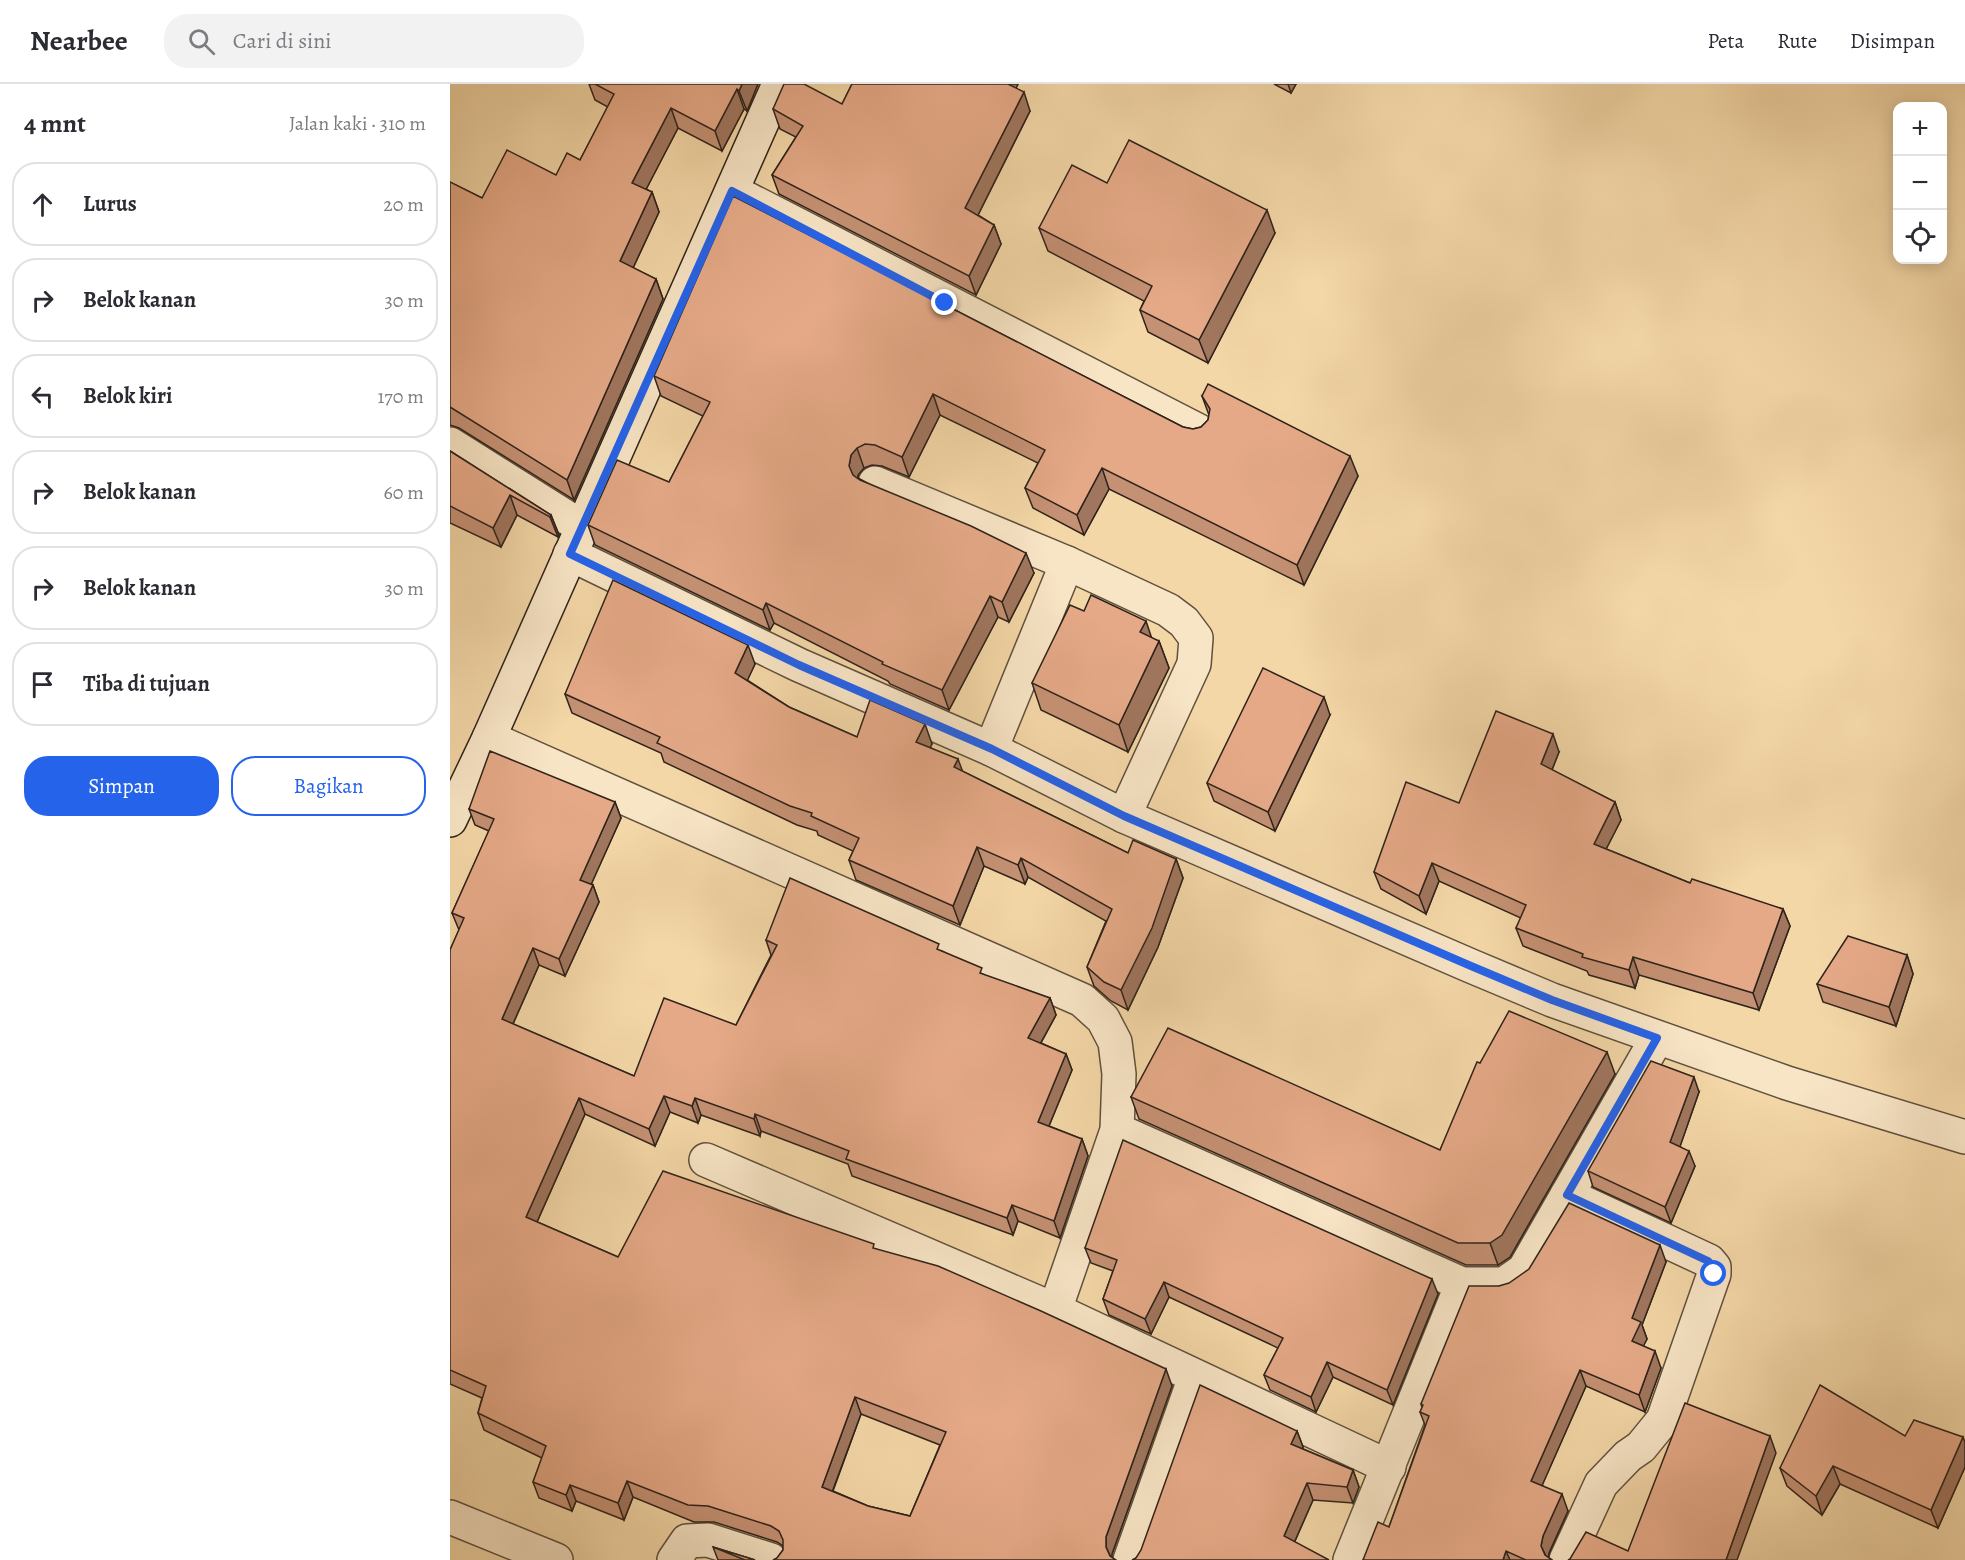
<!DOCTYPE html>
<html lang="id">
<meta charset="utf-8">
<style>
:root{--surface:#fff;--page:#f2f2f3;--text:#2b2b33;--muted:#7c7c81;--line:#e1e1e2;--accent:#2563eb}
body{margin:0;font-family:Alegreya,serif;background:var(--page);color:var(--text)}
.controls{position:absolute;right:18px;top:18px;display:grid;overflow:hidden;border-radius:12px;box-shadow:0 3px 15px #0003}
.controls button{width:54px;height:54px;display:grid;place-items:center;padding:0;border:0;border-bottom:2px solid var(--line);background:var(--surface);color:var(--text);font:30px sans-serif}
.stop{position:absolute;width:18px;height:18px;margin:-14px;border:4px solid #2563eb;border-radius:50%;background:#fff}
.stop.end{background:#2563eb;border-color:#fff;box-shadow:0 2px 6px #0008}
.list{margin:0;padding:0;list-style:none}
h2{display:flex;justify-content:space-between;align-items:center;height:78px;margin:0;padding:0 24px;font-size:26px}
h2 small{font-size:20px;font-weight:400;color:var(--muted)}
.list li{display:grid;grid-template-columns:39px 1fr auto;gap:18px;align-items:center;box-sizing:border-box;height:84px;margin:0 12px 12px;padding:0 12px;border:2px solid var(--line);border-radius:24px}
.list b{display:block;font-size:22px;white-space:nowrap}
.list em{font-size:20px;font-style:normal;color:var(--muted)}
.actions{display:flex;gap:12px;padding:18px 24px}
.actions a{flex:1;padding:14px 0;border:2px solid var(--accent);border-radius:24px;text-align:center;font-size:21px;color:var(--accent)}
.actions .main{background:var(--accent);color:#fff}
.icon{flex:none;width:33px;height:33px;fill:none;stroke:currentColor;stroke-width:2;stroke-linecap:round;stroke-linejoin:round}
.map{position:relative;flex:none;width:1515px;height:1476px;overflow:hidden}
header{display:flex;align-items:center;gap:36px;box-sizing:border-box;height:84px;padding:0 30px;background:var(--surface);border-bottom:2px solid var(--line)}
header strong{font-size:28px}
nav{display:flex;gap:33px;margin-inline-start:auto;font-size:21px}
.search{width:420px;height:54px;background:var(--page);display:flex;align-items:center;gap:15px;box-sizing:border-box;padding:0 21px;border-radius:24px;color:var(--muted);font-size:22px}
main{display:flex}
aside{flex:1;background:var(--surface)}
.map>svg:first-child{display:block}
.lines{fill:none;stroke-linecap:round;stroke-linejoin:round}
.street-casing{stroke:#60503e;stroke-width:36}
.secondary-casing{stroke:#2f231b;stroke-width:36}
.street{stroke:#f8e5c6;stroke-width:33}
.secondary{stroke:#f8e5c6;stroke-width:33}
.wall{fill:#c59174;stroke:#2f231b;stroke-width:1.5;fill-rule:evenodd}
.shaded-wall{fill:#a0765e;stroke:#2f231b;stroke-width:1.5}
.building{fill:#e5a987;stroke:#2f231b;stroke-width:1.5;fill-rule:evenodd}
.route{stroke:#2563eb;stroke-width:8}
</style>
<header>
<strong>Nearbee</strong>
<div class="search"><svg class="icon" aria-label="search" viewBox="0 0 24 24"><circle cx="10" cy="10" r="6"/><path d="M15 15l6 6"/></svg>Cari di sini</div>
<nav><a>Peta</a><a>Rute</a><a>Disimpan</a></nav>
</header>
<main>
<aside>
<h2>4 mnt<small>Jalan kaki · 310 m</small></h2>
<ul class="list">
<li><svg class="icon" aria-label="ahead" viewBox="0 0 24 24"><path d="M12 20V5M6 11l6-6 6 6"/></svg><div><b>Lurus</b></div><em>20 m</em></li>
<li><svg class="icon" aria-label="right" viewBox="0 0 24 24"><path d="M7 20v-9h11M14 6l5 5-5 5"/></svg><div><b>Belok kanan</b></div><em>30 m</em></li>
<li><svg class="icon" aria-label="left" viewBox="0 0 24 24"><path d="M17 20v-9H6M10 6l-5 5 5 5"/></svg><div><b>Belok kiri</b></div><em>170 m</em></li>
<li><svg class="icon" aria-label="right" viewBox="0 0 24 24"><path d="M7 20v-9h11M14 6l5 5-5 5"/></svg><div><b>Belok kanan</b></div><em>60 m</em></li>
<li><svg class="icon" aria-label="right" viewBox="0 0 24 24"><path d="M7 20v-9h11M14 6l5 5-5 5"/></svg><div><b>Belok kanan</b></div><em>30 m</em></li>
<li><svg class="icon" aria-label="arrive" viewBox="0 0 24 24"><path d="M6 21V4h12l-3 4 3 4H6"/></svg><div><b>Tiba di tujuan</b></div></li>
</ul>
<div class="actions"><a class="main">Simpan</a><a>Bagikan</a></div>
</aside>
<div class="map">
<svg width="1515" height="1476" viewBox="0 0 1515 1476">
<rect width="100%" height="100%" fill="#f4d7a7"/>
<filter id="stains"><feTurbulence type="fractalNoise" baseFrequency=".00333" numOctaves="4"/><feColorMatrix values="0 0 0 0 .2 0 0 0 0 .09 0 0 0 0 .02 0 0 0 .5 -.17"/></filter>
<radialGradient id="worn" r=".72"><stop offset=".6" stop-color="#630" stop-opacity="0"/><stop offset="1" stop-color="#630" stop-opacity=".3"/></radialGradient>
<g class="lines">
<defs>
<g id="street">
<polyline points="282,107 749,347"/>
<polyline points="0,360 132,443"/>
<polyline points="425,399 617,479 718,526 734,538 746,554 744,580 674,732"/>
<polyline points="120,470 349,581 541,665 674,732 1021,882 1102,916 1337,999 1515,1053"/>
<polyline points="39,654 632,916 653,935 665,958 669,990 667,1046 605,1226"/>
<polyline points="541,665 617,479"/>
<polyline points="667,1046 1012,1200 1054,1200 1074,1186 1207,954"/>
<polyline points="256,1076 605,1226 939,1383"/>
<polyline points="0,1433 106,1476"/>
<polyline points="224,1476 237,1457 258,1456 321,1476"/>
<polyline points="680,1476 745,1293"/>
<polyline points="900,1476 1012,1200"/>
<polyline points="1116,1476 1151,1400 1178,1372 1191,1363 1213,1336 1264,1190 1264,1183 1259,1177 1117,1111"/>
</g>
<polyline id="secondary" points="0,736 39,654 329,0"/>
</defs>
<use href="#street" class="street-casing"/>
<use href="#secondary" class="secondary-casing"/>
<use href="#street" class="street"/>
<use href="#secondary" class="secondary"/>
</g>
<g class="wall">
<polygon points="139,0 308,0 297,27 294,25 272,67 228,44 196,105 202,108 209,128 183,184 206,195 213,215 124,416 9,344 0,341 0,98 32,114 106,91 130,76 158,23 145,16"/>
<polygon points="402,0 568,0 566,4 580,27 528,131 544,141 551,160 526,211 329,110 322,91 346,53 330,45 323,25 392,20"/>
<polygon points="824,0 846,0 841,9"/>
<polygon points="657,99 825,149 758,279 698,248 690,226 694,217 598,167 589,144"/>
<polygon points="283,112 733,343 743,345 751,343 758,336 759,331 752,312 908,392 854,501 659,405 634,451 583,424 575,404 588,379 490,331 459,393 432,382 422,381 414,384 408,391 408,394 584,489 559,538 548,533 499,626 440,600 438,597 324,539 320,546 145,461 138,441 219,398 253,332 211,312 204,292"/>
<polygon points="0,367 101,431 109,451 108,453 67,431 51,463 0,439"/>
<polygon points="634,527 709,557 719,584 678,668 591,626 582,599"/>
<polygon points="305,580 297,596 339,623 407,653 482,660 480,663 512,687 678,769 726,775 733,794 708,863 678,926 661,917 644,902 637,883 656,837 578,793 575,800 534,782 510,841 406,796 399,776 403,767 368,751 367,747 347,741 214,678 211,669 122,629 115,610"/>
<polygon points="880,631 825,747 764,717 757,699"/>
<polygon points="1109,668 1102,686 1165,718 1171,736 1156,765 1240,799 1333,825 1340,842 1309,926 1189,891 1185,904 1139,891 1137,887 1073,862 1066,844 1071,834 989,797 976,830 931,805 924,788 1009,719"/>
<path d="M165,718L171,734L141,800L143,801L149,818L115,892L89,881L63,940L184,992L286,941L321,871L316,856L492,867L534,891L600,914L606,931L591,959L616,970L622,986L599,1042L632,1055L638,1072L610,1154L568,1137L563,1151L402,1092L398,1080L311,1047L310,1052L251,1031L248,1039L220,1028L205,1062L135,1030L87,1138L168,1173L426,1165L722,1302L662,1470L327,1474L333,1466V1462L327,1458L264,1438H244L183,1413L174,1436L126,1417L122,1427L89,1414L83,1398L92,1374L34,1346L28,1329L32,1314L0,1300V866L9,846L2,829L39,747L25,741L19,725ZM411,1330L490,1361L460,1432L418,1422L383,1407Z"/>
<polygon points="1457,871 1463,890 1446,942 1373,918 1367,900"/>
<polygon points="1030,979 1165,990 1060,1173 1048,1181 1016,1181 689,1035 681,1013 990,1066"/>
<polygon points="1249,1008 1230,1062 1245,1082 1221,1139 1143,1103 1138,1087"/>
<polygon points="635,1164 988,1210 943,1321 883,1293 866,1328 820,1306 814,1291 828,1264 719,1213 701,1250 659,1231 653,1215 663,1187 641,1179"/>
<polygon points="1216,1178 1192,1241 1197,1255 1193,1262 1211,1284 1195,1328 1136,1302 1092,1401 1118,1427 1099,1469 1098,1473 1102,1476 913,1476 939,1443 975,1341 970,1328 972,1324 971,1320 1049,1202"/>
<polygon points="847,1347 853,1363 853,1365 903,1386 909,1403 903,1419 863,1416 845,1457 686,1474"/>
<polygon points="1455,1352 1515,1358 1515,1383 1488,1444 1390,1400 1372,1431 1337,1402 1330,1384"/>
<polygon points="263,1463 305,1476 268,1476"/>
</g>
<g class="shaded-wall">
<polygon points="292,0 308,0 297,27 289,7"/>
<polygon points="554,0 568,0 560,17"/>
<polygon points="838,0 846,0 841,9"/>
<polygon points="287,5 294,25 272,67 265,47"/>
<polygon points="574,8 580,27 522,143 515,124"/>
<polygon points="221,24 228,44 189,119 182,99"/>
<polygon points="202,108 209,128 177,197 170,177"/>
<polygon points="817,126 825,149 758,279 749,256"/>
<polygon points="544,141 551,160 526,211 519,192"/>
<polygon points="206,195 213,215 124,416 117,396"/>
<polygon points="483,310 490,331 459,393 452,373"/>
<polygon points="407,364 414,384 408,391 407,402 399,382 401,371"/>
<polygon points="900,372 908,392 854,501 847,481"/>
<polygon points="652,384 659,405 634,451 627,431"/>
<polygon points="60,411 67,431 51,463 43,444"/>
<polygon points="101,431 109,451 108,453 100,433"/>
<polygon points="576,469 584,489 559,538 552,518"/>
<polygon points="540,512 548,533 499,626 492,606"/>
<polygon points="316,519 324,539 320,546 313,526"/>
<polygon points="696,537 705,564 690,548"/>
<polygon points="709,557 719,584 678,668 669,641"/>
<polygon points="298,561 305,580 292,608 285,589"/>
<polygon points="874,613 880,631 825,747 818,728"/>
<polygon points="475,640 482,660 473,677 466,658"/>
<polygon points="1103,650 1109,668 1097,698 1091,680"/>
<polygon points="508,675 515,694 504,683"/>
<polygon points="165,718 171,734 136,812 130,796"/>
<polygon points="1165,718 1171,736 1150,777 1144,760"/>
<polygon points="527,763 534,782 510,841 503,822"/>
<polygon points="571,774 578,793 575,800 568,781"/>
<polygon points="726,775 733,794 708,863 678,926 671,906"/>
<polygon points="982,779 989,797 976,830 969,812"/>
<polygon points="143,801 149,818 115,892 109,875"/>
<polygon points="1333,825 1340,842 1309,926 1303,909"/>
<polygon points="83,864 89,881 58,951 52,935"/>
<polygon points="1457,871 1463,890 1446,942 1439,923"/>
<polygon points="1183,873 1189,891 1185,904 1179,886"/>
<polygon points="600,914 606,931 584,971 578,954"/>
<polygon points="1157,968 1165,990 1060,1173 1048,1181 1040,1159"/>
<polygon points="616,970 622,986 594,1054 588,1038"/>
<polygon points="1244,993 1249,1008 1226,1074 1220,1058"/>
<polygon points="214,1012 220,1028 205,1062 199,1045"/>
<polygon points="129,1014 135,1030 82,1149 76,1133"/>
<polygon points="245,1014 251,1031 248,1039 242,1022"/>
<polygon points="305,1030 311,1047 310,1052 304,1035"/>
<polygon points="632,1055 638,1072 610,1154 604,1137"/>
<polygon points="1239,1067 1245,1082 1221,1139 1215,1123"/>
<polygon points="562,1121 568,1137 563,1151 557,1134"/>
<polygon points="1210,1161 1216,1178 1192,1241 1197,1255 1188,1273 1182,1257 1182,1234"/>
<polygon points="982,1195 988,1210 943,1321 937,1306"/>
<polygon points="714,1198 719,1213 701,1250 695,1235"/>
<polygon points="1205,1267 1211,1284 1195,1328 1189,1311"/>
<polygon points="877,1278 883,1293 866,1328 861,1313"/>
<polygon points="716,1285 722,1302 662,1470 662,1476 656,1463 656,1453"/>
<polygon points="1130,1286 1136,1302 1087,1413 1081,1397"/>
<polygon points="405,1313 411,1330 378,1419 372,1403"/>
<polygon points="847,1347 853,1363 847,1377 841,1360"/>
<polygon points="1320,1352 1326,1369 1287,1476 1276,1476"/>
<polygon points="1513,1353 1515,1358 1515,1383 1488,1444 1481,1426"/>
<polygon points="1383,1382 1390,1400 1372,1431 1366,1412"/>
<polygon points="903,1386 909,1403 903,1419 897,1403"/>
<polygon points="177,1397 183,1413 174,1436 168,1419"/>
<polygon points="857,1399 863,1416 840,1468 834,1452"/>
<polygon points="120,1401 126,1417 122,1427 116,1411"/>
<polygon points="1112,1410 1118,1427 1099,1469 1098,1476 1091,1462 1093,1452"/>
<polygon points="1056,1467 1060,1476 1053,1476"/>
</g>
<g class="building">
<polygon points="145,0 292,0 289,7 287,5 265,47 221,24 182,99 202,108 170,177 206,195 117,396 0,323 0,98 32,114 57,66 106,91 117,69 130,76 164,10"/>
<polygon points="334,0 354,0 392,20 402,0 558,0 574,8 515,124 544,141 519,192 322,91 353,42 323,25"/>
<polygon points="679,56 817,126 749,256 690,226 702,202 589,144 622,81 657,99"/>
<polygon points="283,112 733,343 743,345 751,343 758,336 760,325 752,312 758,300 900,372 847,481 652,384 627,431 575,404 595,366 483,310 452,373 425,361 415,360 407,364 401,371 399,382 403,391 410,396 521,442 576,469 552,518 540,512 492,606 432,580 433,578 316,519 313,526 138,441 167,376 219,398 260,318 204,292"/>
<polygon points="0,367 101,431 100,433 60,411 43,444 0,422"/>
<polygon points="163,496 298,561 285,589 339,623 407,653 420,616 475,640 466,658 508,675 504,683 678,769 683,756 726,775 702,844 671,906 654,898 637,883 662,825 571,774 568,781 527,763 503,822 399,776 409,754 361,732 362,729 340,722 207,659 210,653 115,610"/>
<polygon points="641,511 696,537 690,548 709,557 669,641 582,599 620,521 634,527"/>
<polygon points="813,584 874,613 818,728 757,699"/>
<polygon points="1046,627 1103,650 1091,680 1165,718 1144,760 1240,799 1242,795 1333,825 1303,909 1183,873 1179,886 1132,873 1133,870 1066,844 1076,821 982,779 969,812 924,788 956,698 1009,719"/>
<path d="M40,667L165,718L130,796L143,801L109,875L83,864L52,935L184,992L214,914L286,941L327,861L316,856L340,794L489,860L487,865L532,884L530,889L600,914L578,954L616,970L588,1038L632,1055L604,1137L562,1121L557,1134L396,1075L399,1067L305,1030L304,1035L245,1014L242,1022L214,1012L199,1045L129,1014L76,1133L168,1173L213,1087L424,1160L423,1164L488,1182L591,1227L716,1285L656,1453V1463L660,1472L666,1476H323L327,1474L333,1466V1456L329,1447L321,1442L258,1422L238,1421L177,1397L168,1419L120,1401L116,1411L83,1398L96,1362L28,1329L36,1302L0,1286V866L14,834L2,829L44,735L19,725ZM405,1313L496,1348L460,1432L418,1422L372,1403Z"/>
<polygon points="1398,852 1457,871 1439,923 1367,900"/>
<polygon points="1059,927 1157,968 1052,1151 1040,1159 1008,1159 681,1013 718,944 990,1066 1027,978 1030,979"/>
<polygon points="1201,977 1244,993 1220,1058 1239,1067 1215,1123 1138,1087"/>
<polygon points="673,1056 982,1195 937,1306 877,1278 861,1313 814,1291 833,1254 714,1198 695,1235 653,1215 667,1176 635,1164"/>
<polygon points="1119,1119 1210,1161 1182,1234 1191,1238 1182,1257 1205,1267 1189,1311 1130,1286 1081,1397 1112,1410 1093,1452 1091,1462 1095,1471 1102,1476 1076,1476 1056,1467 1053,1476 913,1476 928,1438 939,1443 979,1332 970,1328 973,1321 971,1320 1019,1202 1049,1202 1059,1199 1079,1185"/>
<polygon points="750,1301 847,1347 841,1360 903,1386 897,1403 857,1399 834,1452 879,1476 682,1476 686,1474 691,1466"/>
<polygon points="1370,1301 1455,1352 1464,1336 1513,1353 1481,1426 1383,1382 1366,1412 1330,1384"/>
<polygon points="1235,1319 1320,1352 1276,1476 1118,1476 1120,1475 1136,1448 1178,1467"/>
<polygon points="263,1463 305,1476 295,1476"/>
</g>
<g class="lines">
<polyline class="route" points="495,219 282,107 120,470 349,581 542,665 674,732 1021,882 1102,916 1207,954 1117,1111 1258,1177 1264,1183 1264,1190"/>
</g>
<rect width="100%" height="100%" filter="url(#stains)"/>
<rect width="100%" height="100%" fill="url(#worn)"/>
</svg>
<div class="controls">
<button>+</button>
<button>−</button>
<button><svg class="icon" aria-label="locate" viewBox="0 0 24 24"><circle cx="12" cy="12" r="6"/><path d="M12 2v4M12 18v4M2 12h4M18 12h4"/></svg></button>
</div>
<div class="stop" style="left:1264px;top:1190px"></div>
<div class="stop end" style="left:495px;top:219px"></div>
</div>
</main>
